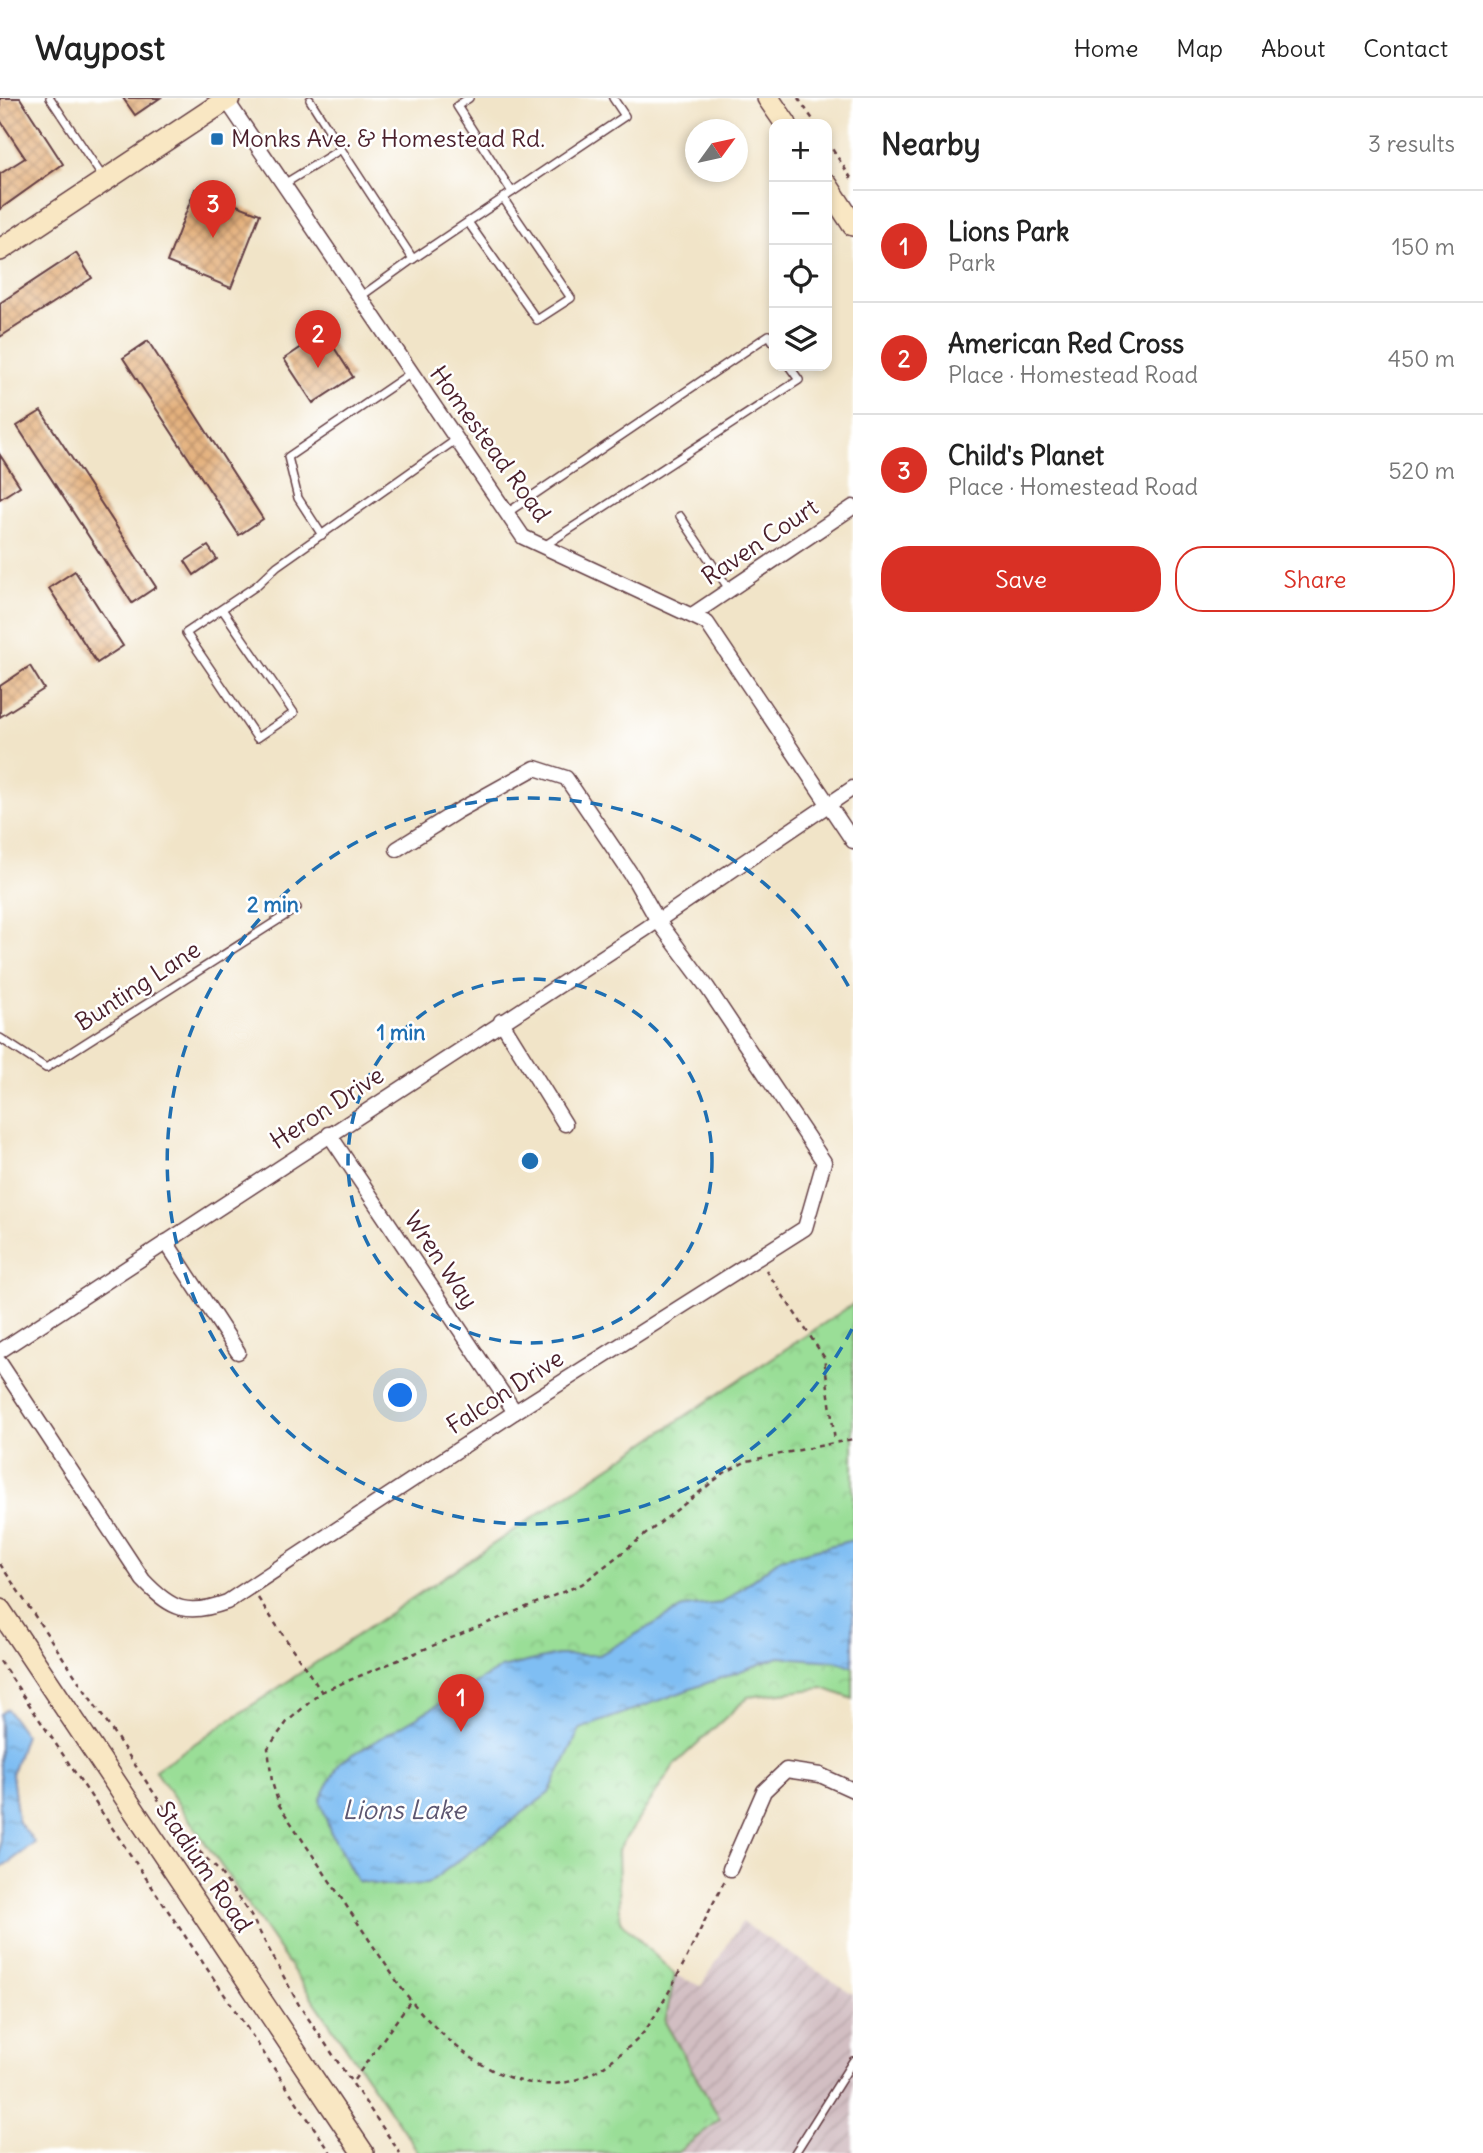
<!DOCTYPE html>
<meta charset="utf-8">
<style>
:root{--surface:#fff;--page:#f6f6f6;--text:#222;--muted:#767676;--line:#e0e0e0;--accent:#d93025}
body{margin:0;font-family:Delius,sans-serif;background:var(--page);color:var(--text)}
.controls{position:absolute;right:21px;top:21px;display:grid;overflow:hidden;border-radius:14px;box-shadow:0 4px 10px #0003}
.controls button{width:63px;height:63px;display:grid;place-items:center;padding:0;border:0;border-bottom:2px solid var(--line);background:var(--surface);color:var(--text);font:35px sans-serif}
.compass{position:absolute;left:685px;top:21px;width:63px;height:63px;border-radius:50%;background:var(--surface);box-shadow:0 4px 10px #0003;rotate:57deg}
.you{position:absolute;left:401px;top:1298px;width:24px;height:24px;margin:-18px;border:5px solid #fff;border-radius:50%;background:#1a73e8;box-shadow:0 0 0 10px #1a73e833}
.badge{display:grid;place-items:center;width:46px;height:46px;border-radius:50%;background:var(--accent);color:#fff;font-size:23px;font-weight:700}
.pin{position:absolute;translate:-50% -58px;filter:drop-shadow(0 2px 4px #0008)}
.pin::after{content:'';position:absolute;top:37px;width:24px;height:21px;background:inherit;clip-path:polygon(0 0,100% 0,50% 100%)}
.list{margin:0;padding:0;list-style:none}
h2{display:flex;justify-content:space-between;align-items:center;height:91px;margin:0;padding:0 28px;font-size:30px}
h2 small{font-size:23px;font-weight:400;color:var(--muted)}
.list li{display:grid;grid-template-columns:46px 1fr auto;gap:21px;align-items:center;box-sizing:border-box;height:112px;padding:0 28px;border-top:2px solid var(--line)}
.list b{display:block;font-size:26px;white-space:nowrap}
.list p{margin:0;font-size:23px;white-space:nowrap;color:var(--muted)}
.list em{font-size:23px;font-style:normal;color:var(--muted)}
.actions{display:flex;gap:14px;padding:21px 28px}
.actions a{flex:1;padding:16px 0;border:2px solid var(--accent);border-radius:28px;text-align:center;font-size:24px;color:var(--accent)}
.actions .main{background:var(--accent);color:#fff}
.icon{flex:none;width:38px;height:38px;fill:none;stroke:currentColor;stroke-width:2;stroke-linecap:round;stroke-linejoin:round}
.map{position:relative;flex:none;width:853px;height:2055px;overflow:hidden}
header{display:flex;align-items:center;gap:42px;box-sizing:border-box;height:98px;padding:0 35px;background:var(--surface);border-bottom:2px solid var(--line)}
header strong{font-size:33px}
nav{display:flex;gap:38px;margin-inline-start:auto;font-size:24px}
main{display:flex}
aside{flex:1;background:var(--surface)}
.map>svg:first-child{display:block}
.industrial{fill:url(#industrial-furrows)}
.park{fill:url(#park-crowns);stroke:#727e61;stroke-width:2}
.water{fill:url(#water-ripples);stroke:#646e8f;stroke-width:2}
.building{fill:url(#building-cross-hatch)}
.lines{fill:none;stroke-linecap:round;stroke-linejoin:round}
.lane-casing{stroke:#633d43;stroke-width:10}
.street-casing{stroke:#633d43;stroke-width:17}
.secondary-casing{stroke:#633d43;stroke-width:24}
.path{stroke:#633d43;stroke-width:2.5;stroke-dasharray:5 5;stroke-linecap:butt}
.lane{stroke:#fff;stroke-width:7}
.street{stroke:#fff;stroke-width:14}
.secondary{stroke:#f9e7c3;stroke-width:21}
.ring{fill:none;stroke:#1f6fb2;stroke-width:3.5;stroke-dasharray:12 9}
.poi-dot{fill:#1f6fb2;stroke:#fff;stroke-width:2.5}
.labels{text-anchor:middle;stroke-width:5;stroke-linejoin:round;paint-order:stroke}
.poi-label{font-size:24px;fill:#4a1f2b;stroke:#fff;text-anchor:start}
.street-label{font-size:24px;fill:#4a1f2b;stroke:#fff}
.water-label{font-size:26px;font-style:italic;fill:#5d5771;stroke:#fff}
.centre{fill:#1f6fb2;stroke:#fff;stroke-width:3.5}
.ring-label{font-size:21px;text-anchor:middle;font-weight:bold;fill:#1f6fb2;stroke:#fff;stroke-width:5;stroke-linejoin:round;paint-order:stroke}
</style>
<header>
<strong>Waypost</strong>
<nav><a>Home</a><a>Map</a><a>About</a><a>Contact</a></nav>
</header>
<main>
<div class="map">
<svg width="853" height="2055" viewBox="0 0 853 2055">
<defs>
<pattern id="industrial-furrows" width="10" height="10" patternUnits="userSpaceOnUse" patternTransform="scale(1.75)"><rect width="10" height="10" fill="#d2bec2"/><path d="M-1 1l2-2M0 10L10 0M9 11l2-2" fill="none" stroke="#b6a3a7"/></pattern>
<pattern id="park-crowns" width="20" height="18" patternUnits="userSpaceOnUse" patternTransform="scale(1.75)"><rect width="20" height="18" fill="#9ade97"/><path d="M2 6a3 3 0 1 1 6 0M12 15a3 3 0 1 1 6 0" fill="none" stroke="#86be82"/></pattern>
<pattern id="water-ripples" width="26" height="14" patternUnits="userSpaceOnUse" patternTransform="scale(1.75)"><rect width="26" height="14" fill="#7fbef3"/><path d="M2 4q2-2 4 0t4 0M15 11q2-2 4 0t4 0" fill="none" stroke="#6a9ac5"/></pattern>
<pattern id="building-cross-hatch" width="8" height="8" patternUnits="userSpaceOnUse" patternTransform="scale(1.75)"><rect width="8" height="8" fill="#e4b17d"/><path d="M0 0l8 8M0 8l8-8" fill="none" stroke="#bb8f67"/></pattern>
</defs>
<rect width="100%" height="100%" fill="#fff"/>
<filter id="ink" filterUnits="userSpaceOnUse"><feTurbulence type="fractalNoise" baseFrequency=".0143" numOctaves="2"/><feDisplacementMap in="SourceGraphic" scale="14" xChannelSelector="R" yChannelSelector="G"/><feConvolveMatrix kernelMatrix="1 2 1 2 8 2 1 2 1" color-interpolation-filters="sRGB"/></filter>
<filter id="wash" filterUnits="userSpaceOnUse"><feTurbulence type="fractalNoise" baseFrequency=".00686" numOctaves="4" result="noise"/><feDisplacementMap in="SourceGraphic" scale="28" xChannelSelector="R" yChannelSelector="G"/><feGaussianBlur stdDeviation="1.57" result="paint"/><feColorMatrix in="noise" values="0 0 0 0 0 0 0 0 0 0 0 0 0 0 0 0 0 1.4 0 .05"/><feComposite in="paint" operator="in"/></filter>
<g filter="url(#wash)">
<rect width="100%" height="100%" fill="#f1e4c8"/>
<polygon class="industrial" points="742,1824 853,1896 853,2055 677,2055 720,2021 665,1924 675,1877 701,1888"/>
<polygon class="park" points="853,1206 853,1601 823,1590 748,1599 675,1666 618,1752 620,1823 675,1877 665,1924 720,2021 677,2055 419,2055 155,1672"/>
<g class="water">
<polygon points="853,1442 853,1568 835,1563 779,1559 580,1631 549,1695 427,1786 388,1788 357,1783 330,1733 320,1702 340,1664 501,1570 557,1557 599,1557 684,1509 722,1505 781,1460"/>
<polygon points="7,1611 25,1637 12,1676 18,1723 35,1745 0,1771 0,1616"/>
</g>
<g id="blocks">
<g class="building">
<polygon points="0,0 20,0 63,66 0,111 0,76 25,60 0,22"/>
<polygon points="123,0 160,0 135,17"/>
<polygon points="195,91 260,116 231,190 167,164"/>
<polygon points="76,155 92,180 0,239 0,205"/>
<polygon points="324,234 353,279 313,305 284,261"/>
<polygon points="148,243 263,421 239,437 123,260"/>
<polygon points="41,313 156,489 132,505 17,328"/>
<polygon points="0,357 20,388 0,401"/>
<polygon points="208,448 217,461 194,477 185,463"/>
<polygon points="75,473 123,548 97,565 49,490"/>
<polygon points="30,568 44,591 0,619 0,588"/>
</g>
</g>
</g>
<g filter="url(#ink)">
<use href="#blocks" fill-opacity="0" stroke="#633d43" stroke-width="2"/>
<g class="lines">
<defs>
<g id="lane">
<polyline points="50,0 104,81"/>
<polyline points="469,0 457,8 512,94"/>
<polyline points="310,2 341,51"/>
<polyline points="284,86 341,51 413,161 360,199"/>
<polyline points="468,124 537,222 571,200 503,100"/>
<polyline points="413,161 625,18 613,0"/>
<polyline points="507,415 769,237 774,245"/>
<polyline points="680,418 729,491"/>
<polyline points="322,437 298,400 288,359 411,275"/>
<polyline points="544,448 799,282 789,268"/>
<polyline points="222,511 294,615 257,640 186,535 256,488 277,468 457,341"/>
<polyline points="0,940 46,970 297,810"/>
<polyline points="795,2055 853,1963"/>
</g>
<g id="street">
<polyline points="225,0 523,439 707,525 853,743"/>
<polyline points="692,517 853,409"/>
<polyline points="501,923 565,1026"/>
<polyline points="329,1036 515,1314"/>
<polyline points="166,1144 238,1254"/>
<polyline points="0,1253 644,832 853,690"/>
<path d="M0,1265L143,1482C172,1513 188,1518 227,1504L515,1314L805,1130L824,1064L707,889L658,823L633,779L566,680L535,670L456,714L397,751"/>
<polyline points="730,1771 764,1693 786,1672 820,1677 853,1692"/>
</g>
<g id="secondary">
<polyline points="768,0 786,26"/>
<polyline points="827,87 853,127"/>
<polyline points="0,152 229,0"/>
<polyline points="0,1512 363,2055"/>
</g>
</defs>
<use href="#lane" class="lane-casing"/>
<use href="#street" class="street-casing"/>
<use href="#secondary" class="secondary-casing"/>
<g class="path">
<polyline points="798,0 816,26"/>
<polyline points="827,43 853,83"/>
<polyline points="766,1172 824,1259 835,1343"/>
<polyline points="0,1466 164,1710 185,1739 219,1773 251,1818 299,1907 400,2055"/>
<polyline points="258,1500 321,1593"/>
<polyline points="0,1563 331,2055"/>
<path d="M724,1784C699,1832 677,1885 647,1930C638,1943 624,1953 612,1962C534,2024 450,1955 402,1891L279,1707L272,1684L268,1650L287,1624L321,1594L582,1486L724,1375L747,1363L853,1341"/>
<polyline points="354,1982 411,1902"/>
</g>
<use href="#lane" class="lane"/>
<use href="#street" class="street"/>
<use href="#secondary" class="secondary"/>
</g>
</g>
<g class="ring">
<circle cx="530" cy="1063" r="182"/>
<path d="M852 1231A363 363 0 1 1 852 895"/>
</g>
<rect class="poi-dot" x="210" y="34" width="14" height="14" rx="3.5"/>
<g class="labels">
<g class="poi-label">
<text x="231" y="49">Monks Ave. &amp; Homestead Rd.</text>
</g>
<g class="street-label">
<text transform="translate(490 346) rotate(54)" y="8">Homestead Road</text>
<text transform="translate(760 444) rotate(-34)" y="8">Raven Court</text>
<text transform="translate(138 888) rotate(-33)" y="8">Bunting Lane</text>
<text transform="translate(327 1010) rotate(-33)" y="8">Heron Drive</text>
<text transform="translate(441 1162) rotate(56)" y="8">Wren Way</text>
<text transform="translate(505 1294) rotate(-33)" y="8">Falcon Drive</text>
<text transform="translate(204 1769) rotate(56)" y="8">Stadium Road</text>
</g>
<g class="water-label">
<text x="404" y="1721">Lions Lake</text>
</g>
</g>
<circle cx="530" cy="1063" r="10" class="centre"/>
<g class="ring-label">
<text x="273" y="814">2 min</text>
<text x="401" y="942">1 min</text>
</g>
</svg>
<div class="controls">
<button>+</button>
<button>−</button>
<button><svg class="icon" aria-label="locate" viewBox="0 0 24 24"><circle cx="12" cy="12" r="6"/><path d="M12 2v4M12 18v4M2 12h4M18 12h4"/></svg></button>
<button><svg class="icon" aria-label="layers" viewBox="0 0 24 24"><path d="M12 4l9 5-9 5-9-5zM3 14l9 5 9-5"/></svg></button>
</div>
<svg class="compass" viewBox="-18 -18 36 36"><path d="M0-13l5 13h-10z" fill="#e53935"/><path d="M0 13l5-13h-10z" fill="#767676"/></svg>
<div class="you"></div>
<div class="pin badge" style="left:461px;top:1634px">1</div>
<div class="pin badge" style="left:318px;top:270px">2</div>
<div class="pin badge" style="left:213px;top:140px">3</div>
</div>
<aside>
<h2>Nearby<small>3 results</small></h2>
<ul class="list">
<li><span class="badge">1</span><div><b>Lions Park</b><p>Park</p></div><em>150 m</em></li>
<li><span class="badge">2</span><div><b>American Red Cross</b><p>Place · Homestead Road</p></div><em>450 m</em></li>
<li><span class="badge">3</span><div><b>Child's Planet</b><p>Place · Homestead Road</p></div><em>520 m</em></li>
</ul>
<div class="actions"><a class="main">Save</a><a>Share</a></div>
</aside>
</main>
